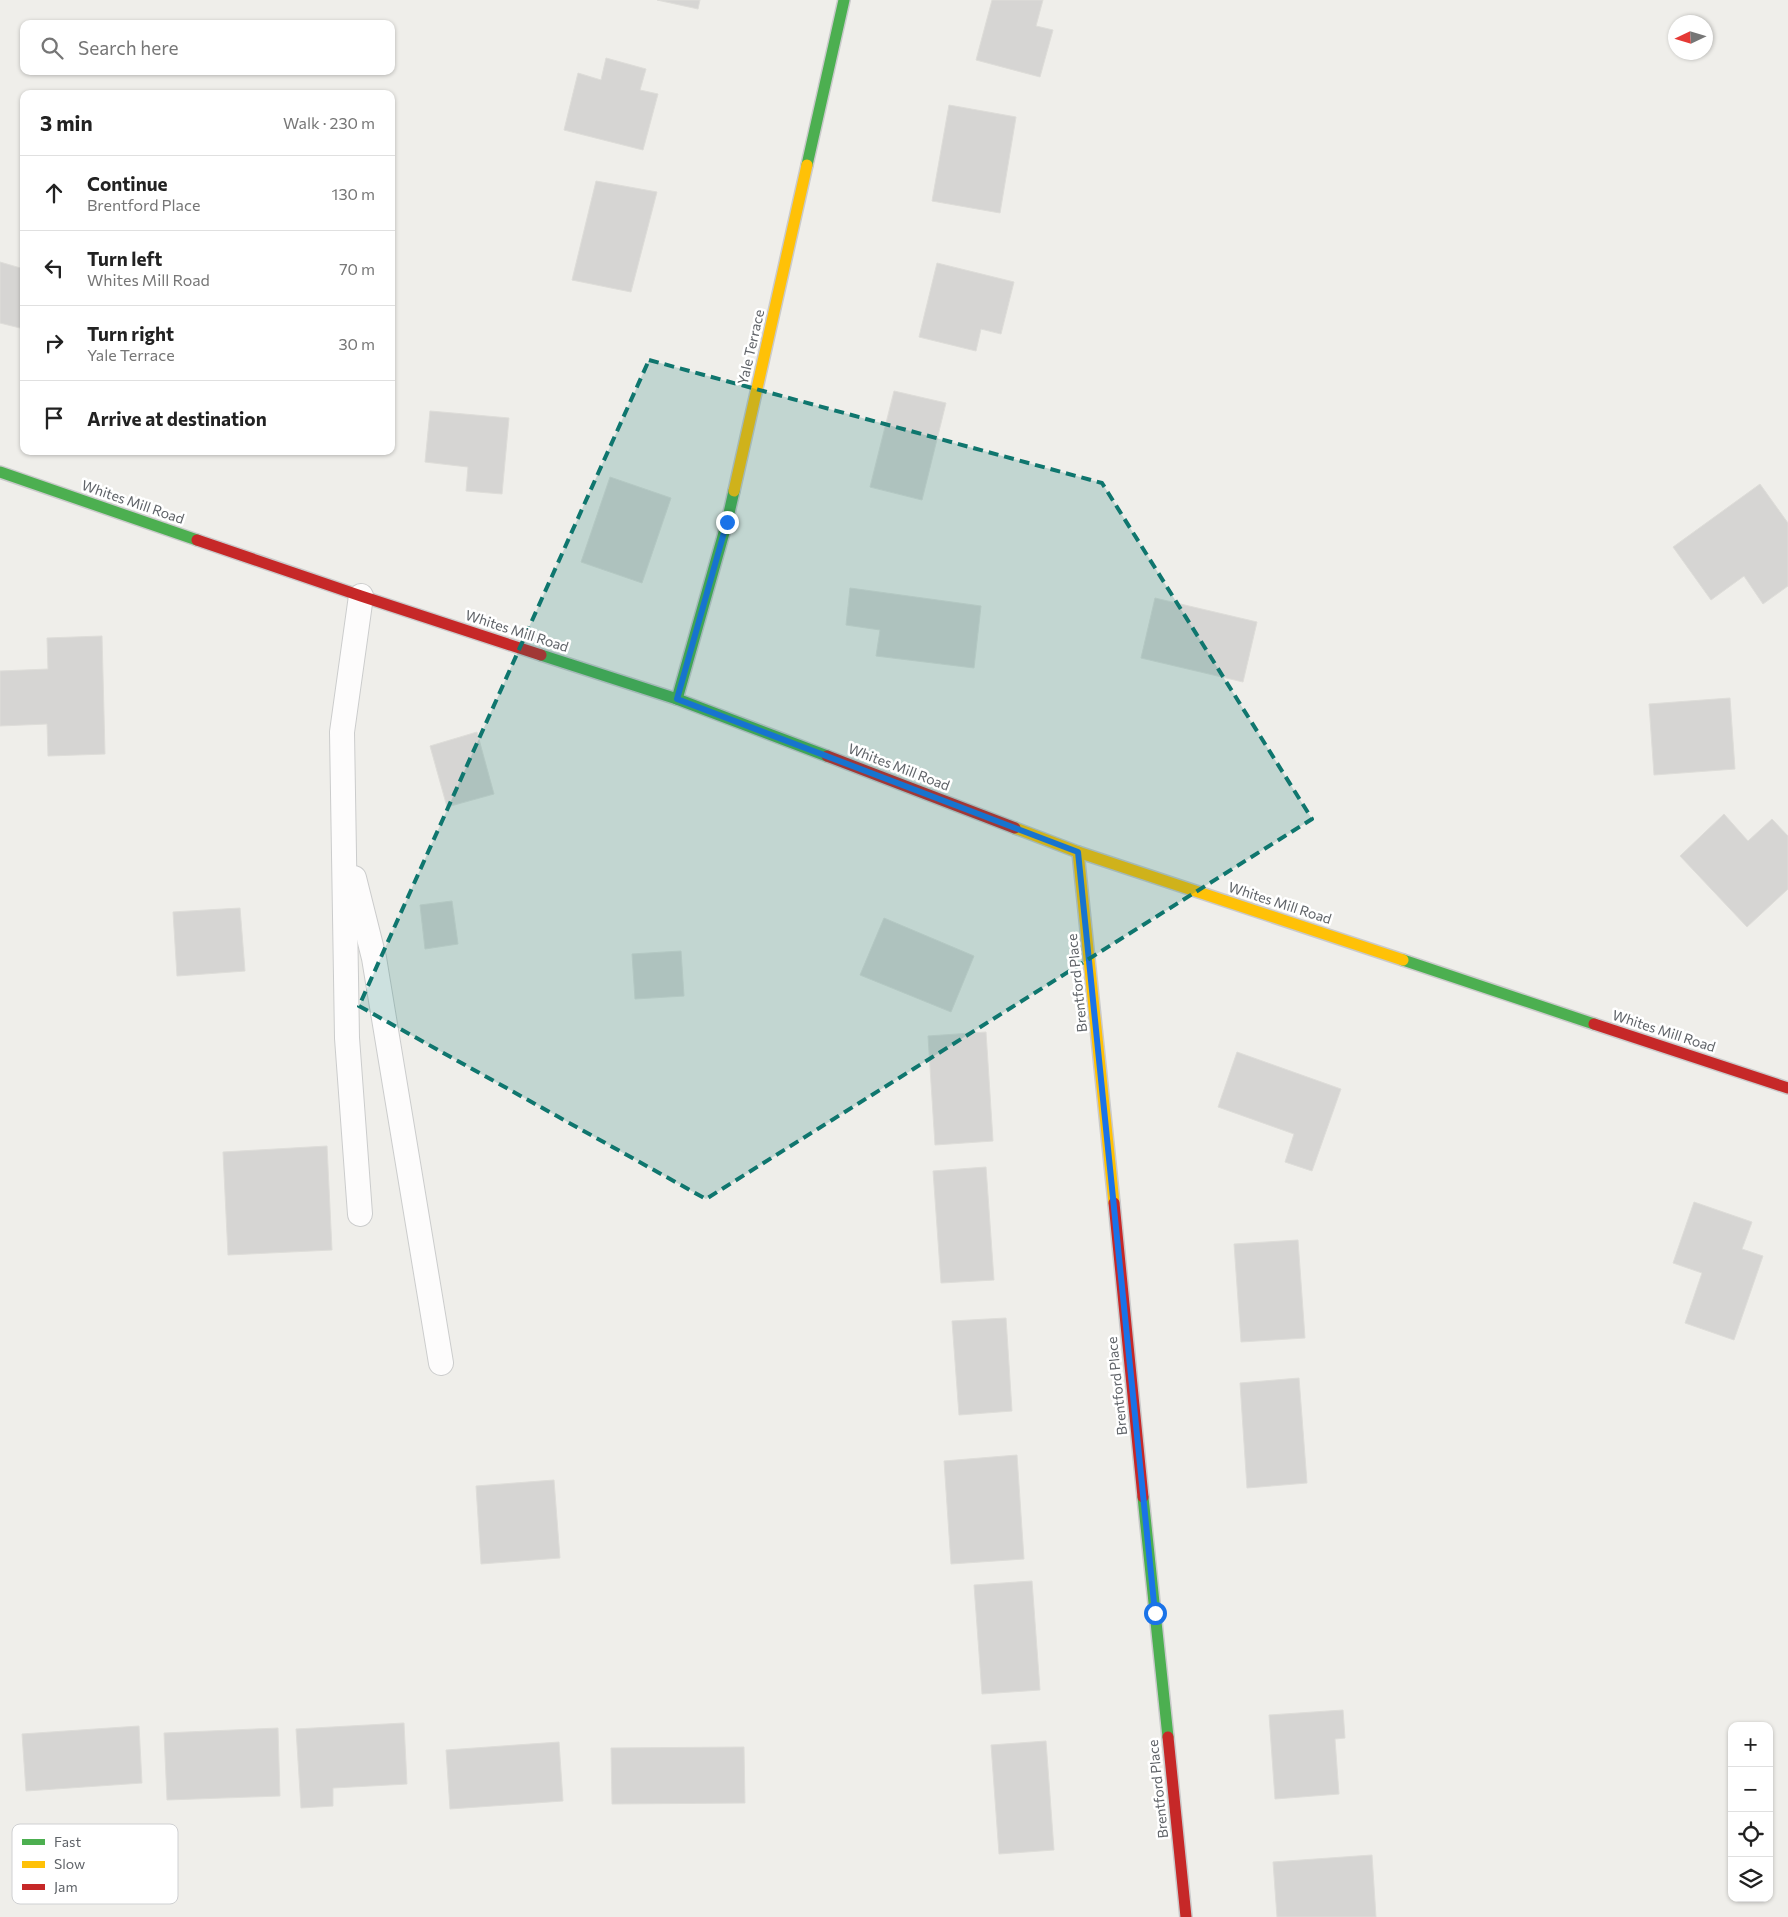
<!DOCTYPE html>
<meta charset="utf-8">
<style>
:root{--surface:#fff;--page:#f2f2f2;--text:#222;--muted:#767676;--line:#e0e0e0}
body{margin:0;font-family:Commissioner,sans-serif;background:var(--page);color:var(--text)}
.controls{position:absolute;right:15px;bottom:15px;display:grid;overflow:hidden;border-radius:10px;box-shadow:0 1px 4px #0004}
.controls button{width:45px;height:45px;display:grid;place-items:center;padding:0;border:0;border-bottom:1px solid var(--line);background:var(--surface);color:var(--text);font:25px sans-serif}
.compass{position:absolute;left:1668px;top:15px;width:45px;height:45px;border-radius:50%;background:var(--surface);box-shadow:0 1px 4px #0004;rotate:266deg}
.stop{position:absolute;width:15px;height:15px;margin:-11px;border:4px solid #1a73e8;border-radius:50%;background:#fff}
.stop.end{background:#1a73e8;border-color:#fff;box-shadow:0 1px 5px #0008}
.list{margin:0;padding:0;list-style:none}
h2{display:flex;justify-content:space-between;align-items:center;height:65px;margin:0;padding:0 20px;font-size:21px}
h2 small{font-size:16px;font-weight:400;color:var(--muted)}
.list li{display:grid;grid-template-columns:32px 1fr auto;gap:15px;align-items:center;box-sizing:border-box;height:75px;padding:0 20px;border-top:1px solid var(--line)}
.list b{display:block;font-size:19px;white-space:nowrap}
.list p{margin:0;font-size:16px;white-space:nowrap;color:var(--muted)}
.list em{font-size:16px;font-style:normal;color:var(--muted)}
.icon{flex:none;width:28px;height:28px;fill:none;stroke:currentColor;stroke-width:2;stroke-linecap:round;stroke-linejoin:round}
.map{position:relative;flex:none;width:1788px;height:1917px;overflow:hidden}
.search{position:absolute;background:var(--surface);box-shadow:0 1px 4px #0004;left:20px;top:20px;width:375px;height:55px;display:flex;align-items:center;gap:12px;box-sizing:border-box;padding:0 18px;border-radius:10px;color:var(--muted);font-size:19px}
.panel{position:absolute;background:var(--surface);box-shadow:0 1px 4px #0004;left:20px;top:90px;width:375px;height:365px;border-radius:10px}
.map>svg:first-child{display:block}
.building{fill:#d6d5d3;stroke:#deddd9}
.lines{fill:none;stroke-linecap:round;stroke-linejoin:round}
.lane-casing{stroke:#cbcccc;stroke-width:26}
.fast-casing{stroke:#cacacb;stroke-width:14}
.slow-casing{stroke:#cacacb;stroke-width:14}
.jam-casing{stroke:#cacacb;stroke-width:14}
.lane{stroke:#fdfcfc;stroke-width:24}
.fast{stroke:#4caf50;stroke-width:11}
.slow{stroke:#ffc107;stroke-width:11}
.jam{stroke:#c62828;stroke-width:11}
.route{stroke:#1a73e8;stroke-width:6}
.marked{fill:#0f766e;fill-opacity:0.2;stroke:#0f766e;stroke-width:4;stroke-dasharray:10 6;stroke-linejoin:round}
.labels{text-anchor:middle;stroke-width:5;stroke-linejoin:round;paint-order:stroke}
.street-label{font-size:14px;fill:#5f6368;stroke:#fff}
.key{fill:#fff;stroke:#cfd0d2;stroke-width:1}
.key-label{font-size:14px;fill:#5f6368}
</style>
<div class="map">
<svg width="1788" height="1917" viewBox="0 0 1788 1917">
<rect width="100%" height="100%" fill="#efeeea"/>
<g class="building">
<polygon points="657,0 700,0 698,9"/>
<polygon points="992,0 1043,0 1036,26 1053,30 1040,77 976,60"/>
<polygon points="606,58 646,69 640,90 658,94 643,150 564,130 578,73 601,80"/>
<polygon points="949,105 1016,117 1000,213 932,201"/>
<polygon points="596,181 657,192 631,292 572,280"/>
<polygon points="0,262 24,269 24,329 0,323"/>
<polygon points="937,263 1014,282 1001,334 981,329 976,351 919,337"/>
<polygon points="894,391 946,403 922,500 870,487"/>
<polygon points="430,411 509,418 502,494 466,491 468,467 425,462"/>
<polygon points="610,477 671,498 642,583 581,562"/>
<polygon points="1760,484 1788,523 1788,586 1763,604 1744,576 1711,600 1673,547"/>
<polygon points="850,588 981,606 974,668 876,656 880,630 846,625"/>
<polygon points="1155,598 1257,622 1243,682 1141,658"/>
<polygon points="102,636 105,754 48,756 47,724 0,726 0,671 48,669 47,638"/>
<polygon points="1730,698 1735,769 1654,775 1649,704"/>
<polygon points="477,732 494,794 447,807 430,746"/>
<polygon points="1724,814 1748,841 1772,819 1788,836 1788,889 1747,927 1680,856"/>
<polygon points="452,901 458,944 425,949 420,905"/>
<polygon points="240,908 245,971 177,976 173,912"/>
<polygon points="884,918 974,956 951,1012 860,975"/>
<polygon points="681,951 684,996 635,999 632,954"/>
<polygon points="986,1032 993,1141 935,1145 928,1036"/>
<polygon points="1237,1052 1341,1089 1312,1171 1285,1162 1294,1134 1218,1107"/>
<polygon points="327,1146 332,1250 228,1255 223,1152"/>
<polygon points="986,1167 994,1280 941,1283 933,1171"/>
<polygon points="1694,1202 1752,1222 1742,1249 1763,1256 1734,1340 1685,1323 1702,1273 1673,1263"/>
<polygon points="1298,1240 1305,1338 1241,1342 1234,1244"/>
<polygon points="1006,1318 1012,1411 959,1415 952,1321"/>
<polygon points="1299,1378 1307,1483 1247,1488 1240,1383"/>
<polygon points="1017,1455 1024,1559 951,1564 944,1461"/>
<polygon points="554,1480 560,1558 481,1564 476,1486"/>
<polygon points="1032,1581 1040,1690 982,1694 974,1585"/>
<polygon points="1343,1710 1345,1738 1335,1739 1339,1794 1275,1799 1269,1715"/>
<polygon points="404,1723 407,1784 333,1788 333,1806 301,1808 296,1729"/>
<polygon points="139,1726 142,1783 26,1791 22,1734"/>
<polygon points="278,1728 280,1796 167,1800 164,1733"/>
<polygon points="1046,1741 1054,1850 999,1854 991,1745"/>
<polygon points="559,1742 563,1801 450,1809 446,1750"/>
<polygon points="744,1747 745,1803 612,1804 611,1748"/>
<polygon points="1372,1855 1376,1917 1277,1917 1273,1862"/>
</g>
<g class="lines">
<defs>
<g id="lane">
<polyline points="354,878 374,958 441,1363"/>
<polyline points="360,1214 347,1038 342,732 361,596"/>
</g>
<g id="fast">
<polyline points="807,165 844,0"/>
<polyline points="0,472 197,540"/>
<polyline points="541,655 677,699 827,756"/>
<polyline points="677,699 727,522 734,491"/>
<polyline points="1403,960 1594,1024"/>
<polyline points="1143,1497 1168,1737"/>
</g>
<g id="slow">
<polyline points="734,491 807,165"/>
<polyline points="1015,828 1078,852 1403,960"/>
<polyline points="1078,852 1114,1203"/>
</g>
<g id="jam">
<polyline points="197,540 361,596 541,655"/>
<polyline points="827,756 1015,828"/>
<polyline points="1594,1024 1788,1088"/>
<polyline points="1114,1203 1143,1497"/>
<polyline points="1168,1737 1186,1917"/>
</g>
</defs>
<use href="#lane" class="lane-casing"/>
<use href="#fast" class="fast-casing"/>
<use href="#slow" class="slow-casing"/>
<use href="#jam" class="jam-casing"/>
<use href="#lane" class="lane"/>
<use href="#fast" class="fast"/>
<use href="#slow" class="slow"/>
<use href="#jam" class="jam"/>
</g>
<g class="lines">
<polyline class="route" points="727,522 677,699 1078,852 1155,1613"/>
</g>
<path class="marked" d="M649,360L1102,483L1312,819L706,1199L359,1006Z"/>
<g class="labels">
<g class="street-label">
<text transform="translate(751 347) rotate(-77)" y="5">Yale Terrace</text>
<text transform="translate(133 502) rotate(19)" y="5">Whites Mill Road</text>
<text transform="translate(517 631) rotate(18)" y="5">Whites Mill Road</text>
<text transform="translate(899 767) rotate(21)" y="5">Whites Mill Road</text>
<text transform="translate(1280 903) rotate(18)" y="5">Whites Mill Road</text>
<text transform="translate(1077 983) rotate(-96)" y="5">Brentford Place</text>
<text transform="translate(1664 1031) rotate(18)" y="5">Whites Mill Road</text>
<text transform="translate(1117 1386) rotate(-96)" y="5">Brentford Place</text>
<text transform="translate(1158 1789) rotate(-96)" y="5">Brentford Place</text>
</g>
</g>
<rect x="12" y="1824" width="166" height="80" rx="8" class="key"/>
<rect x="22" y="1839" width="23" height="6" fill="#4caf50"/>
<rect x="22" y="1861" width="23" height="7" fill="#ffc107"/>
<rect x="22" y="1884" width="23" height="6" fill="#c62828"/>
<g class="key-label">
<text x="54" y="1847">Fast</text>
<text x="54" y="1869">Slow</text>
<text x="54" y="1892">Jam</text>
</g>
</svg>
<div class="controls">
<button>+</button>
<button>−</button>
<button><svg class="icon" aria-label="locate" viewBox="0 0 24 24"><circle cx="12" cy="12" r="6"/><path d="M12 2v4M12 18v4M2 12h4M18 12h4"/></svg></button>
<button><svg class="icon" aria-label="layers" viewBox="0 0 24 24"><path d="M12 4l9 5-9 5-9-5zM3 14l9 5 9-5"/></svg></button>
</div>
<svg class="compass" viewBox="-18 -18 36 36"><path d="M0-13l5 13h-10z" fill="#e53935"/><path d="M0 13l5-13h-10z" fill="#767676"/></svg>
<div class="stop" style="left:1155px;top:1613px"></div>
<div class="stop end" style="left:727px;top:522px"></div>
<div class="search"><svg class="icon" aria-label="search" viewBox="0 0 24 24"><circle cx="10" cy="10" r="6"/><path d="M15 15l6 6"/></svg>Search here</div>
<section class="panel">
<h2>3 min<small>Walk · 230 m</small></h2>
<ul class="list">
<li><svg class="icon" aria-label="ahead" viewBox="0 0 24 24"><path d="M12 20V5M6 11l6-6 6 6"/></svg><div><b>Continue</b><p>Brentford Place</p></div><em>130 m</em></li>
<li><svg class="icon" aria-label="left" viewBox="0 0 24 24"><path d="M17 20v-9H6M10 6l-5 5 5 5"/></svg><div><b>Turn left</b><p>Whites Mill Road</p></div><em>70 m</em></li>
<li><svg class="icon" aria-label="right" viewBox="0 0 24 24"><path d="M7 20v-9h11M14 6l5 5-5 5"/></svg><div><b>Turn right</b><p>Yale Terrace</p></div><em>30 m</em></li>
<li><svg class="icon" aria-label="arrive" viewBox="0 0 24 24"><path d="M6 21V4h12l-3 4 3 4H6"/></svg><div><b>Arrive at destination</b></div></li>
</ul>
</section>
</div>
